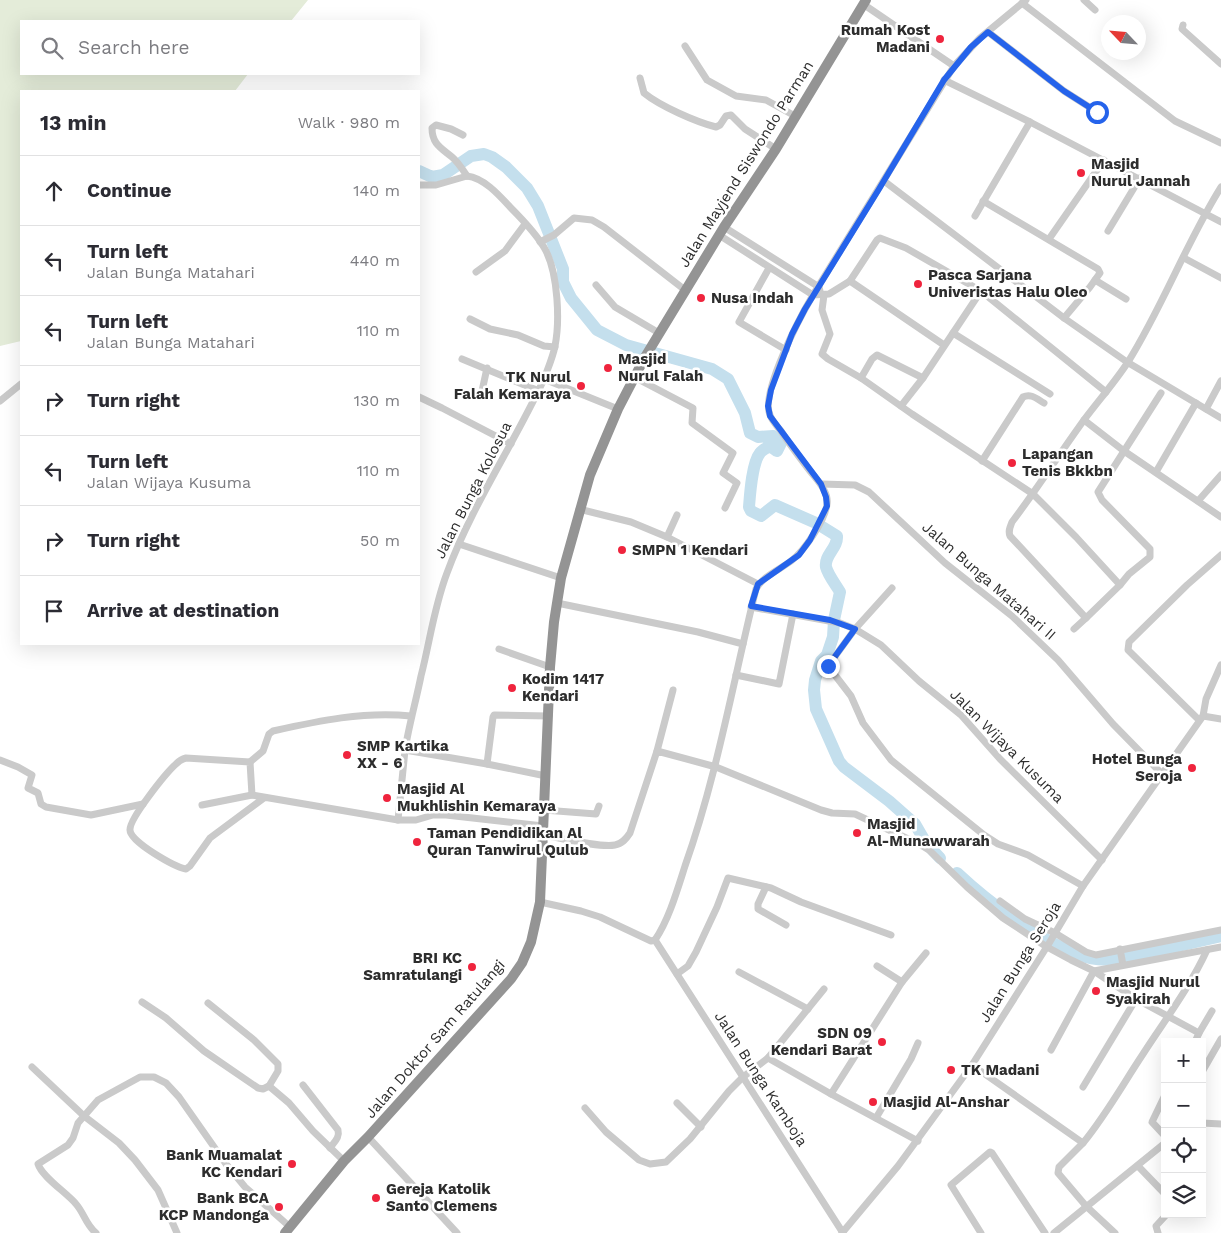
<!DOCTYPE html>
<meta charset="utf-8">
<style>
:root{--surface:#fff;--page:#f2f2f3;--text:#2b2b33;--muted:#7c7c81;--line:#e1e1e2}
body{margin:0;font-family:"Work Sans",sans-serif;background:var(--page);color:var(--text)}
.controls{position:absolute;right:15px;bottom:15px;display:grid;overflow:hidden;border-radius:0px;box-shadow:0 5px 20px #0002}
.controls button{width:45px;height:45px;display:grid;place-items:center;padding:0;border:0;border-bottom:1px solid var(--line);background:var(--surface);color:var(--text);font:25px sans-serif}
.compass{position:absolute;left:1101px;top:15px;width:45px;height:45px;border-radius:50%;background:var(--surface);box-shadow:0 5px 20px #0002;rotate:296deg}
.stop{position:absolute;width:15px;height:15px;margin:-11px;border:4px solid #2563eb;border-radius:50%;background:#fff}
.stop.end{background:#2563eb;border-color:#fff;box-shadow:0 1px 5px #0008}
.list{margin:0;padding:0;list-style:none}
h2{display:flex;justify-content:space-between;align-items:center;height:65px;margin:0;padding:0 20px;font-size:21px}
h2 small{font-size:16px;font-weight:400;color:var(--muted)}
.list li{display:grid;grid-template-columns:32px 1fr auto;gap:15px;align-items:center;box-sizing:border-box;height:70px;padding:0 20px;border-top:1px solid var(--line)}
.list b{display:block;font-size:19px;white-space:nowrap}
.list p{margin:0;font-size:16px;white-space:nowrap;color:var(--muted)}
.list em{font-size:16px;font-style:normal;color:var(--muted)}
.icon{flex:none;width:28px;height:28px;fill:none;stroke:currentColor;stroke-width:2;stroke-linecap:round;stroke-linejoin:round}
.map{position:relative;flex:none;width:1221px;height:1233px;overflow:hidden}
.search{position:absolute;background:var(--surface);box-shadow:0 5px 20px #0002;left:20px;top:20px;width:400px;height:55px;display:flex;align-items:center;gap:12px;box-sizing:border-box;padding:0 18px;border-radius:0px;color:var(--muted);font-size:19px}
.panel{position:absolute;background:var(--surface);box-shadow:0 5px 20px #0002;left:20px;top:90px;width:400px;height:555px;border-radius:0px}
.map>svg:first-child{display:block}
.green{fill:#e4ecd9}
.lines{fill:none;stroke-linecap:round;stroke-linejoin:round}
.river{stroke:#c4dfed;stroke-width:12}
.minor{stroke:#cacaca;stroke-width:7}
.highway{stroke:#949494;stroke-width:10}
.route{stroke:#2563eb;stroke-width:6}
.poi-dot{fill:#ef243d;stroke:#fff;stroke-width:2}
.labels{text-anchor:middle;stroke-width:5;stroke-linejoin:round;paint-order:stroke}
.poi-label{font-size:15px;font-weight:bold;fill:#2d2d2d;stroke:#fff;text-anchor:start}
.street-label{font-size:15px;fill:#2d2d2d;stroke:#fff}
</style>
<div class="map">
<svg width="1221" height="1233" viewBox="0 0 1221 1233">
<rect width="100%" height="100%" fill="#fff"/>
<polygon class="green" points="0,0 308,0 291,21 21,21 21,74 248,74 235,91 21,91 21,341 0,346"/>
<g class="lines">
<g class="river">
<path d="M419,171L432,177L443,175L471,156L484,154L492,157L506,167L527,188L538,206L563,269V282L571,298L597,330L626,345L712,369L728,379L745,413L750,433L758,437L773,436L781,443L777,451L770,446C767,448 762,450 760,453C752,463 750,494 749,507L751,511L761,516L775,505L816,523L837,536C838,548 824,555 826,567C828,575 836,585 840,592L834,620L833,637L827,655L821,661L815,680L814,690L816,709L839,761L844,767L889,801L915,824L926,843L940,858"/>
<path d="M957,873C989,903 1043,944 1086,957C1096,960 1106,960 1117,960L1221,936"/>
</g>
<g class="minor">
<polyline points="1084,0 1095,10"/>
<polyline points="1022,3 1175,121 1221,143"/>
<polyline points="863,4 954,66"/>
<polyline points="1183,25 1182,29 1221,64"/>
<polyline points="988,32 1064,91 1097,112"/>
<polyline points="685,46 707,80 736,96 766,100 795,116"/>
<path d="M640,78L644,93C660,106 696,122 716,127L720,125L726,116L731,115L745,129L776,149"/>
<polyline points="944,80 1030,122 1221,222"/>
<path d="M463,135L451,129L436,125L432,128C432,144 441,148 452,157C458,162 463,170 467,176"/>
<path d="M467,176C484,178 499,195 510,207C522,219 539,237 546,251C558,275 560,321 555,346C553,357 548,368 544,379L618,409"/>
<polyline points="884,181 1064,318 1127,362 1221,418"/>
<polyline points="419,185 436,185 467,176"/>
<polyline points="983,201 1098,269 1100,273 1090,287 1064,318"/>
<polyline points="975,216 1030,122"/>
<polyline points="724,227 819,287 820,291"/>
<polyline points="1108,231 1140,178"/>
<polyline points="719,235 813,295 829,294 850,281 944,345"/>
<polyline points="1049,239 1104,160"/>
<polyline points="540,242 554,235 574,218 592,220 604,227 685,290"/>
<polyline points="1184,258 1221,278"/>
<polyline points="769,268 739,322 786,350"/>
<polyline points="476,272 505,251 525,224"/>
<polyline points="1095,280 1126,299"/>
<polyline points="850,281 877,240 880,238 906,248 981,291 1106,392"/>
<polyline points="596,285 615,307 659,333"/>
<path d="M824,295L822,310L830,334L822,354L828,359L861,378L912,414L1033,494L1076,537L1120,585L1086,618L1010,536C1008,531 1010,527 1012,522C1037,489 1060,453 1084,420C1099,400 1115,382 1128,362C1163,306 1186,243 1221,187"/>
<polyline points="470,319 490,329 518,335 544,346 555,347"/>
<polyline points="953,333 1050,394"/>
<polyline points="462,359 539,391"/>
<polyline points="634,377 693,408 692,423 733,453 723,473 737,483 725,508"/>
<polyline points="861,378 872,359 877,355 923,378"/>
<polyline points="482,391 487,368"/>
<polyline points="419,397 442,408 511,444"/>
<polyline points="0,401 21,384"/>
<polyline points="901,406 923,378 981,291"/>
<polyline points="1206,409 1221,381"/>
<polyline points="1084,420 1124,451 1221,517"/>
<path d="M982,461L1023,397C1031,393 1037,399 1044,403"/>
<polyline points="1156,472 1196,403"/>
<polyline points="821,484 855,485 869,492 945,563 1012,616 1058,660 1113,724 1162,774"/>
<polyline points="1198,501 1221,475"/>
<polyline points="579,509 631,522 667,537 677,515"/>
<polyline points="667,537 758,584"/>
<polyline points="459,544 561,578"/>
<polyline points="1120,585 1129,574 1150,557 1150,549 1102,500 1098,492 1161,393"/>
<polyline points="892,588 855,629 828,666 851,696 863,723 891,760 984,835 998,844 1028,855 1083,886"/>
<polyline points="557,603 698,632 743,644"/>
<polyline points="751,607 840,623 855,629 881,645 919,681 961,715 1000,759 1102,860"/>
<polyline points="1074,629 1086,618"/>
<polyline points="499,649 550,667"/>
<polyline points="736,675 779,684 793,614"/>
<polyline points="1203,716 1206,699 1221,665"/>
<polyline points="1203,716 1221,719"/>
<polyline points="1199,720 1128,650 1129,642 1187,585 1221,555"/>
<path d="M405,750C409,725 416,701 421,676C430,641 434,607 447,573C472,505 514,444 544,379"/>
<polyline points="657,751 673,690"/>
<polyline points="0,760 18,767 32,775 28,788 38,793 41,804 46,807 91,815 143,804"/>
<path d="M250,762L263,751L269,734L273,731C318,721 364,711 411,716"/>
<polyline points="487,764 493,717 494,715 549,716"/>
<path d="M264,798L210,838L190,866L186,869C175,867 130,842 130,830C129,819 166,773 176,764C179,761 182,759 186,758L250,762L252,795L398,820H416L433,815H446L543,826"/>
<polyline points="202,805 252,795"/>
<polyline points="544,810 596,814 599,806"/>
<polyline points="398,820 405,750 487,764 546,776"/>
<path d="M543,835C561,838 599,848 615,845C622,844 626,839 630,833L657,751L716,767L821,810L832,813L855,814L921,845L929,850L967,887L1003,918L1047,947L1071,960L1094,971L1136,999L1199,1033L1195,1042"/>
<polyline points="766,887 758,904 758,909 786,925"/>
<polyline points="1000,901 1025,919 1055,933 1086,952 1096,955 1221,930"/>
<polyline points="540,902 581,911 600,917 651,941 655,940"/>
<path d="M655,940C669,919 677,891 685,866C717,776 733,682 756,589C763,576 779,570 791,561C804,551 825,521 827,504C829,492 817,480 810,471C800,458 790,445 781,431C777,426 772,421 770,415C760,393 800,317 813,295L954,66L980,38L1026,0"/>
<polyline points="655,940 843,1233"/>
<polyline points="1120,949 1123,965"/>
<polyline points="877,966 902,982"/>
<polyline points="739,972 808,1009"/>
<polyline points="677,974 688,966 696,952 717,907 728,878 771,888 801,902 891,935"/>
<polyline points="142,1002 166,1018 204,1051 258,1088 263,1089 269,1086 289,1103 313,1131 344,1161"/>
<polyline points="208,1003 254,1040 278,1064 278,1071 269,1086"/>
<polyline points="1199,1033 1212,1011"/>
<polyline points="1051,1050 1094,971 1221,947"/>
<polyline points="768,1058 831,1094 902,982 926,953"/>
<path d="M972,1065L1083,1143C1106,1115 1123,1084 1143,1054C1165,1020 1190,987 1207,950"/>
<polyline points="32,1067 84,1116 119,1143 135,1160 158,1190 177,1233"/>
<polyline points="1202,1072 1221,1039"/>
<path d="M303,1085L338,1130C340,1138 334,1142 330,1148"/>
<polyline points="1083,1087 1136,999"/>
<polyline points="831,1094 918,1141"/>
<polyline points="1165,1095 1152,1122 1165,1136"/>
<polyline points="677,1103 701,1127"/>
<polyline points="585,1108 606,1132 639,1160 650,1164 666,1162 690,1139 729,1091 743,1077 768,1058 824,989"/>
<polyline points="876,1118 911,1059 918,1043"/>
<polyline points="1202,1123 1221,1124"/>
<polyline points="368,1137 457,1233"/>
<polyline points="1083,1143 1059,1167 1058,1173 1086,1206 1115,1233"/>
<polyline points="1138,1166 1164,1193"/>
<path d="M96,1233C86,1225 84,1213 76,1204C67,1193 42,1177 38,1164L68,1145L73,1138L78,1123L98,1100L140,1077H154L166,1083L179,1097L226,1164L245,1187L290,1227"/>
<polyline points="842,1233 898,1166 972,1065 1048,945 1083,886 1203,716"/>
<polyline points="981,1233 951,1185 990,1152 992,1153 1045,1233"/>
<polyline points="1054,1233 1165,1143"/>
<polyline points="1158,1233 1156,1226 1167,1214"/>
</g>
<polyline class="highway" points="285,1233 344,1161 368,1137 511,979 522,963 531,942 540,902 550,667 554,622 561,578 590,475 618,409 645,357 724,227 776,149 866,0"/>
</g>
<g class="lines">
<polyline class="route" points="828,666 855,629 830,620 751,606 758,584 799,555 810,540 827,506 826,497 821,484 770,416 768,406 771,390 792,334 805,309 879,189 944,80 971,47 988,32 1064,91 1097,112"/>
</g>
<g class="poi-dot">
<circle cx="940" cy="39" r="5"/>
<circle cx="1081" cy="173" r="5"/>
<circle cx="918" cy="284" r="5"/>
<circle cx="701" cy="298" r="5"/>
<circle cx="608" cy="368" r="5"/>
<circle cx="581" cy="386" r="5"/>
<circle cx="1012" cy="463" r="5"/>
<circle cx="622" cy="550" r="5"/>
<circle cx="512" cy="688" r="5"/>
<circle cx="347" cy="755" r="5"/>
<circle cx="1192" cy="768" r="5"/>
<circle cx="387" cy="798" r="5"/>
<circle cx="857" cy="833" r="5"/>
<circle cx="417" cy="842" r="5"/>
<circle cx="472" cy="967" r="5"/>
<circle cx="1096" cy="991" r="5"/>
<circle cx="882" cy="1042" r="5"/>
<circle cx="951" cy="1070" r="5"/>
<circle cx="873" cy="1102" r="5"/>
<circle cx="292" cy="1164" r="5"/>
<circle cx="376" cy="1198" r="5"/>
<circle cx="279" cy="1207" r="5"/>
</g>
<g class="labels">
<g class="poi-label">
<text x="930" y="35" text-anchor="end">Rumah Kost<tspan x="930" dy="17">Madani</tspan></text>
<text x="1091" y="169">Masjid<tspan x="1091" dy="17">Nurul Jannah</tspan></text>
<text x="928" y="280">Pasca Sarjana<tspan x="928" dy="17">Univeristas Halu Oleo</tspan></text>
<text x="711" y="303">Nusa Indah</text>
<text x="618" y="364">Masjid<tspan x="618" dy="17">Nurul Falah</tspan></text>
<text x="571" y="382" text-anchor="end">TK Nurul<tspan x="571" dy="17">Falah Kemaraya</tspan></text>
<text x="1022" y="459">Lapangan<tspan x="1022" dy="17">Tenis Bkkbn</tspan></text>
<text x="632" y="555">SMPN 1 Kendari</text>
<text x="522" y="684">Kodim 1417<tspan x="522" dy="17">Kendari</tspan></text>
<text x="357" y="751">SMP Kartika<tspan x="357" dy="17">XX - 6</tspan></text>
<text x="1182" y="764" text-anchor="end">Hotel Bunga<tspan x="1182" dy="17">Seroja</tspan></text>
<text x="397" y="794">Masjid Al<tspan x="397" dy="17">Mukhlishin Kemaraya</tspan></text>
<text x="867" y="829">Masjid<tspan x="867" dy="17">Al-Munawwarah</tspan></text>
<text x="427" y="838">Taman Pendidikan Al<tspan x="427" dy="17">Quran Tanwirul Qulub</tspan></text>
<text x="462" y="963" text-anchor="end">BRI KC<tspan x="462" dy="17">Samratulangi</tspan></text>
<text x="1106" y="987">Masjid Nurul<tspan x="1106" dy="17">Syakirah</tspan></text>
<text x="872" y="1038" text-anchor="end">SDN 09<tspan x="872" dy="17">Kendari Barat</tspan></text>
<text x="961" y="1075">TK Madani</text>
<text x="883" y="1107">Masjid Al-Anshar</text>
<text x="282" y="1160" text-anchor="end">Bank Muamalat<tspan x="282" dy="17">KC Kendari</tspan></text>
<text x="386" y="1194">Gereja Katolik<tspan x="386" dy="17">Santo Clemens</tspan></text>
<text x="269" y="1203" text-anchor="end">Bank BCA<tspan x="269" dy="17">KCP Mandonga</tspan></text>
</g>
<g class="street-label">
<text transform="translate(746 164) rotate(-58)" y="5">Jalan Mayjend Siswondo Parman</text>
<text transform="translate(473 490) rotate(-63)" y="5">Jalan Bunga Kolosua</text>
<text transform="translate(989 581) rotate(41)" y="5">Jalan Bunga Matahari II</text>
<text transform="translate(1007 746) rotate(45)" y="5">Jalan Wijaya Kusuma</text>
<text transform="translate(1020 962) rotate(-58)" y="5">Jalan Bunga Seroja</text>
<text transform="translate(435 1039) rotate(-49)" y="5">Jalan Doktor Sam Ratulangi</text>
<text transform="translate(761 1079) rotate(57)" y="5">Jalan Bunga Kamboja</text>
</g>
</g>
</svg>
<div class="controls">
<button>+</button>
<button>−</button>
<button><svg class="icon" aria-label="locate" viewBox="0 0 24 24"><circle cx="12" cy="12" r="6"/><path d="M12 2v4M12 18v4M2 12h4M18 12h4"/></svg></button>
<button><svg class="icon" aria-label="layers" viewBox="0 0 24 24"><path d="M12 4l9 5-9 5-9-5zM3 14l9 5 9-5"/></svg></button>
</div>
<svg class="compass" viewBox="-18 -18 36 36"><path d="M0-13l5 13h-10z" fill="#e53935"/><path d="M0 13l5-13h-10z" fill="#7c7c81"/></svg>
<div class="stop" style="left:1097px;top:112px"></div>
<div class="stop end" style="left:828px;top:666px"></div>
<div class="search"><svg class="icon" aria-label="search" viewBox="0 0 24 24"><circle cx="10" cy="10" r="6"/><path d="M15 15l6 6"/></svg>Search here</div>
<section class="panel">
<h2>13 min<small>Walk · 980 m</small></h2>
<ul class="list">
<li><svg class="icon" aria-label="ahead" viewBox="0 0 24 24"><path d="M12 20V5M6 11l6-6 6 6"/></svg><div><b>Continue</b></div><em>140 m</em></li>
<li><svg class="icon" aria-label="left" viewBox="0 0 24 24"><path d="M17 20v-9H6M10 6l-5 5 5 5"/></svg><div><b>Turn left</b><p>Jalan Bunga Matahari</p></div><em>440 m</em></li>
<li><svg class="icon" aria-label="left" viewBox="0 0 24 24"><path d="M17 20v-9H6M10 6l-5 5 5 5"/></svg><div><b>Turn left</b><p>Jalan Bunga Matahari</p></div><em>110 m</em></li>
<li><svg class="icon" aria-label="right" viewBox="0 0 24 24"><path d="M7 20v-9h11M14 6l5 5-5 5"/></svg><div><b>Turn right</b></div><em>130 m</em></li>
<li><svg class="icon" aria-label="left" viewBox="0 0 24 24"><path d="M17 20v-9H6M10 6l-5 5 5 5"/></svg><div><b>Turn left</b><p>Jalan Wijaya Kusuma</p></div><em>110 m</em></li>
<li><svg class="icon" aria-label="right" viewBox="0 0 24 24"><path d="M7 20v-9h11M14 6l5 5-5 5"/></svg><div><b>Turn right</b></div><em>50 m</em></li>
<li><svg class="icon" aria-label="arrive" viewBox="0 0 24 24"><path d="M6 21V4h12l-3 4 3 4H6"/></svg><div><b>Arrive at destination</b></div></li>
</ul>
</section>
</div>
